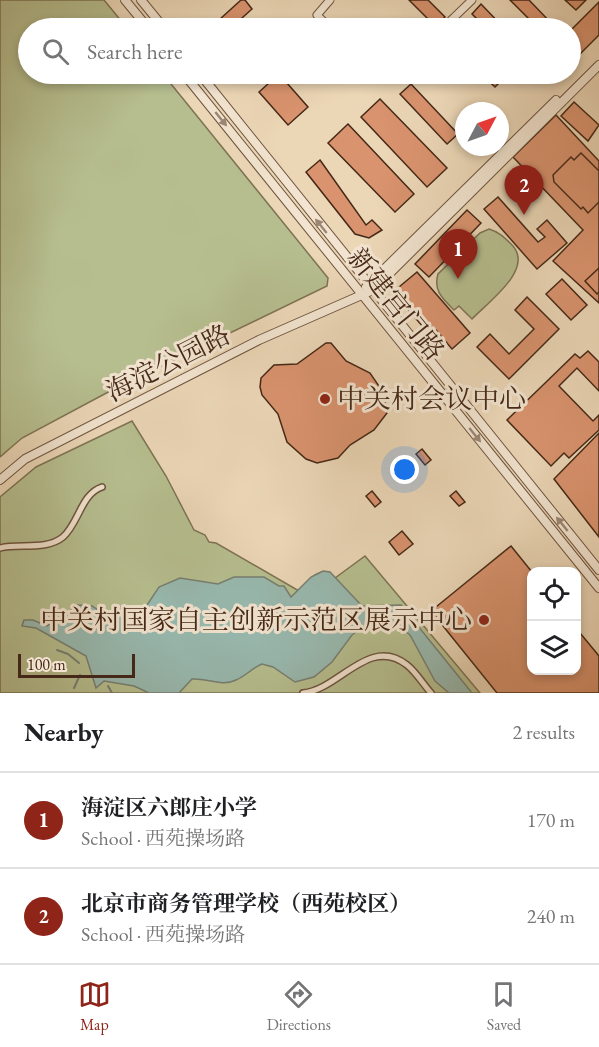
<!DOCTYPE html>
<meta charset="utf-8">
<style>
:root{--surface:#fff;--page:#f2f2f2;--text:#202124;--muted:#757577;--line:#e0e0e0;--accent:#8f2418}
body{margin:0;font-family:"EB Garamond","Noto Serif SC",serif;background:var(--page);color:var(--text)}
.controls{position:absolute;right:18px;bottom:18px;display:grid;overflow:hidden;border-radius:12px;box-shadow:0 3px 9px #0003}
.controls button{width:54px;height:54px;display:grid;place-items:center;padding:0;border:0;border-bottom:2px solid var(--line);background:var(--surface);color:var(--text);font:30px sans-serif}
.compass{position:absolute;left:455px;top:102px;width:54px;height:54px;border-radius:50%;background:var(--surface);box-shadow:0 3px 9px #0003;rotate:49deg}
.scale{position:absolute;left:18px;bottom:15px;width:117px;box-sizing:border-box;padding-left:6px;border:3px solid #452817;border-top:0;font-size:16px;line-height:21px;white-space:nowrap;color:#452817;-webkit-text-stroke:4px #f2e4d0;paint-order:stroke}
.you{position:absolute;left:405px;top:470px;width:21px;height:21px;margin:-15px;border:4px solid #fff;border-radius:50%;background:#1a73e8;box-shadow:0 0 0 9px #1a73e833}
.badge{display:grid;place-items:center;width:39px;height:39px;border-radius:50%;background:var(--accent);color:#fff;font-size:20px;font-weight:700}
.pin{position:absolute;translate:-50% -50px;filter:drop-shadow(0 2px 3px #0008)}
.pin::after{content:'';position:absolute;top:32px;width:21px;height:18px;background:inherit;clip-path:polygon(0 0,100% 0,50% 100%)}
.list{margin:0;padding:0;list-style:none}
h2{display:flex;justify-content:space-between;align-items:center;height:78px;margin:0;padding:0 24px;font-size:26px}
h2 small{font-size:20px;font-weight:400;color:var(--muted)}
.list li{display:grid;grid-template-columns:39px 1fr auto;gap:18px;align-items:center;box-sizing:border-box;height:96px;padding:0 24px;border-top:2px solid var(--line)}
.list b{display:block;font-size:22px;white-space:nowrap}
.list p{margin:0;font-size:20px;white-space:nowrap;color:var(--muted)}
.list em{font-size:20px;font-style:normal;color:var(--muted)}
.icon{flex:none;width:33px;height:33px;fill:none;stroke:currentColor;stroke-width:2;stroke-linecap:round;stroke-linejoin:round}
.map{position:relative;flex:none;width:599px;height:693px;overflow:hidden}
.search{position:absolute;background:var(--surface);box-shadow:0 3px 9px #0003;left:18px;right:18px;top:18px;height:66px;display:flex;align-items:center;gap:15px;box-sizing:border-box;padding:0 21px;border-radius:33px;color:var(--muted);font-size:22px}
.sheet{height:270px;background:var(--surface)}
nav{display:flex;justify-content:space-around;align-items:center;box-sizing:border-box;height:84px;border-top:2px solid var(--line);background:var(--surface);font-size:16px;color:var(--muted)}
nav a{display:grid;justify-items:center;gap:3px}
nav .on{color:var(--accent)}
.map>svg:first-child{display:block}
.green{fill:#b6be8f;stroke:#7e7353;stroke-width:1.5}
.water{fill:#98b9af;stroke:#777f72;stroke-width:1.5}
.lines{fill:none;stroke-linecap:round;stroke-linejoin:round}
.stream{stroke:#777f72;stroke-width:2}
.building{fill:#d9936e;stroke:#452817;stroke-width:1.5}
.pedestrian-casing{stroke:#6e543f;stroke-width:8}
.minor-casing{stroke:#6e543f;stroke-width:9}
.tertiary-casing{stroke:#6e543f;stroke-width:10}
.pedestrian{stroke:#f2e4d0;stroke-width:5}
.minor{stroke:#f2e4d0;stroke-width:7}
.tertiary{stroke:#f2e4d0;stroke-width:8}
.oneway{fill:#9c8674}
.poi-dot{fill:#8f2418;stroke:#f2e4d0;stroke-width:2}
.labels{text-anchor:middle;stroke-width:6;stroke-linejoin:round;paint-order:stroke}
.street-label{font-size:27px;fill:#452817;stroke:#f2e4d0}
.poi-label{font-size:27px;fill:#452817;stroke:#f2e4d0;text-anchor:start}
</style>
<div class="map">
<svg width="599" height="693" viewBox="0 0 599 693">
<rect width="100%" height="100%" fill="#ebd6b6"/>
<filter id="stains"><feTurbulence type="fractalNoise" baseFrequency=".00333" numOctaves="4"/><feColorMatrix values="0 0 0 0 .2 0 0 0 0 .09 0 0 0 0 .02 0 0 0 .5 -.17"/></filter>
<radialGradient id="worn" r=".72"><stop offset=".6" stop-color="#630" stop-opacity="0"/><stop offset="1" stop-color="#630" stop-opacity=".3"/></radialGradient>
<g class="green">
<polygon points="0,0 104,0 127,28 28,28 28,74 163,74 328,278 327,286 112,390 22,438 0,457"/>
<path d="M489,229C499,232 504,237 512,245C535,269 487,303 472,319L459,306L454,310C443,299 433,291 438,274L480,233Z"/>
<path d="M132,421L166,476L194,530L205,535L209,542L216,543L299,591C308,580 322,563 335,578L365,556L480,693H0V497L36,467Z"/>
</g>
<path class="water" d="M323,571L330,572L362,606L401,605L472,693H449L435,681L410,635L398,625L384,623L366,625L352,635L332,662L314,677L295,682L273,667L262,664C252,668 246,676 236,680C222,687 207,678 192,679L179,693H149L134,686L104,681L96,688L86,656L36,628L22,626L24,620H33L47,626L78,605L92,606L101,612L122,615L143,611L159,587L180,578L218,584L234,577H264L279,586H284L291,597L311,577Z"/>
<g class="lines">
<g class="stream">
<polyline points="57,650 68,654 79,663"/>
<polyline points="108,686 112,693"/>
<polyline points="74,688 80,675"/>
</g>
</g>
<g class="building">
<polygon points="241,0 245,0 252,9 242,18 252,28 227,28 219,20"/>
<polygon points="409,0 428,0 445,17 435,26"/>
<polygon points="510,0 529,0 555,27 538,28"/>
<polygon points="565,0 586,0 576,10"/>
<polygon points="599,2 599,35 571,63 570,31"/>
<polygon points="481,4 504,28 486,28 472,14"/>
<polygon points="279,74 308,107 288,125 259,92"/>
<polygon points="481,74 500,74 504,78 495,87"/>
<polygon points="411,84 458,134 447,144 400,94"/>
<polygon points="380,99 447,168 427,187 361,117"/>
<polygon points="574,102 599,125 588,141 561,116"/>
<polygon points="556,115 599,161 599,303 553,261 583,230 513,157"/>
<polygon points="348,124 414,194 395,212 328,143"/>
<polygon points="581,153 599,171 599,202 588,213 583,207 581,209 554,182 553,175 571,157 574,160"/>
<polygon points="320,160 366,225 372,220 382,230 369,238 355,234 306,172"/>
<polygon points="498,197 538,242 545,237 537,229 547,220 567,243 537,269 484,209"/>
<polygon points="467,210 481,223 429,277 415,264"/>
<polygon points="599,268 599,292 597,294 585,281"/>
<polygon points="417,272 470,333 452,349 436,330 430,335 393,292"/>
<polygon points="562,279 587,305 571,320 546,294"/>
<polygon points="527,297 559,329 509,379 477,347 490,334 509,354 534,329 515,310"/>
<polygon points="326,343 331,343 346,361 370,373 383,392 387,413 374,430 350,445 338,458 317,463 306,459 287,442 278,414 262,395 260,387 261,378 274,365 297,364"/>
<polygon points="588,351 599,362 599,391 577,368 559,386 593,421 599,415 599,430 569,458 564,453 551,466 507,420 575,354 580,358"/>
<polygon points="599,433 599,537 554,479"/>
<polygon points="422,449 431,460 425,465 416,454"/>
<polygon points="372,491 381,502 375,507 366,496"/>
<polygon points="456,491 465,502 459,506 450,496"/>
<polygon points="402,531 413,544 399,555 389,542"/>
<polygon points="511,546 532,572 532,670 576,670 576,628 599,656 599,693 497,693 431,611"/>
</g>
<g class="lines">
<defs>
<g id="pedestrian">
<path d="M0,548C19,543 46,551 63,537C79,523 81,494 102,487"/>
<path d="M303,693C339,690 369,635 407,665C416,672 423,684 431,693"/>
</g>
<g id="minor">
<polyline points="330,0 317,15 330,28"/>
<polyline points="443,28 472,0"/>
</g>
<g id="tertiary">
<polyline points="125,0 148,28"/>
<polyline points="141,0 164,28"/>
<polyline points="184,74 599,588"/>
<polyline points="200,74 599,570"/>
<polyline points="366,287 556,100"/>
<polyline points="0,480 25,459 259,340 373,290 599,65"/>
</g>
</defs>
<use href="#pedestrian" class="pedestrian-casing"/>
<use href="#minor" class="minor-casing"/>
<use href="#tertiary" class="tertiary-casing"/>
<use href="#pedestrian" class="pedestrian"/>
<use href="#minor" class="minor"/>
<use href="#tertiary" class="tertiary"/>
</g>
<defs><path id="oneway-solid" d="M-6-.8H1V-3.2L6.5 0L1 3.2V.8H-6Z" transform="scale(1.5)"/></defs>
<g class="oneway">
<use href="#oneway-solid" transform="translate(221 119) rotate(51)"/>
<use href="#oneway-solid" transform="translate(321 226) rotate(-129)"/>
<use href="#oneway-solid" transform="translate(475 435) rotate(51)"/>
<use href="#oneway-solid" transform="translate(562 524) rotate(-129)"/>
</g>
<g class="poi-dot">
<circle cx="325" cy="399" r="6"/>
<circle cx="484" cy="620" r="6"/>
</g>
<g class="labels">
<g class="street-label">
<text transform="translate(396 304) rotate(51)" y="9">新建宫门路</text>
<text transform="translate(168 363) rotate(-27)" y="9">海淀公园路</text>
</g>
<g class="poi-label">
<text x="337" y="408">中关村会议中心</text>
<text x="472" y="629" text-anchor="end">中关村国家自主创新示范区展示中心</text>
</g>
</g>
<rect width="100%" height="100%" filter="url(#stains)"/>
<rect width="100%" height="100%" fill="url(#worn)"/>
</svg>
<div class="controls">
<button><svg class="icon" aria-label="locate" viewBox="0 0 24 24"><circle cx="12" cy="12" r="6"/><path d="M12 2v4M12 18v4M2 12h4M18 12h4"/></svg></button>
<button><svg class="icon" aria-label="layers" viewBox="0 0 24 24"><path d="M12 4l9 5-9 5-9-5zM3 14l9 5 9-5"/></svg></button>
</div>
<svg class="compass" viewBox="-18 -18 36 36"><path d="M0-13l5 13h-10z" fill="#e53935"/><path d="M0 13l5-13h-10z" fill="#757577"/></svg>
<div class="scale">100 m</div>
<div class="you"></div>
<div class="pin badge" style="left:458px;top:279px">1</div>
<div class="pin badge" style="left:524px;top:215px">2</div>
<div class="search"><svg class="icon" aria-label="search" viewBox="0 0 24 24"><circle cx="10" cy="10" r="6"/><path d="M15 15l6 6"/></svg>Search here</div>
</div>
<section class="sheet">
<h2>Nearby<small>2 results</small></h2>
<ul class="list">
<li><span class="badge">1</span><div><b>海淀区六郎庄小学</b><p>School · 西苑操场路</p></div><em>170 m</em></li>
<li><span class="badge">2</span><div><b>北京市商务管理学校（西苑校区）</b><p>School · 西苑操场路</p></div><em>240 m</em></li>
</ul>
</section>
<nav>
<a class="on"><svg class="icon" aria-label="map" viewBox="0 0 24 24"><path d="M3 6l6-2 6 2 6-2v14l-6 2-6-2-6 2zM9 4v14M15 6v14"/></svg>Map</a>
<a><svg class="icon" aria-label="directions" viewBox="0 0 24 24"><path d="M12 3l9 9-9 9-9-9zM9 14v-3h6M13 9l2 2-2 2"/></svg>Directions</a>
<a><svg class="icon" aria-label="saved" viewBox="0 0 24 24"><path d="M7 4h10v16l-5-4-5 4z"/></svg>Saved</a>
</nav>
